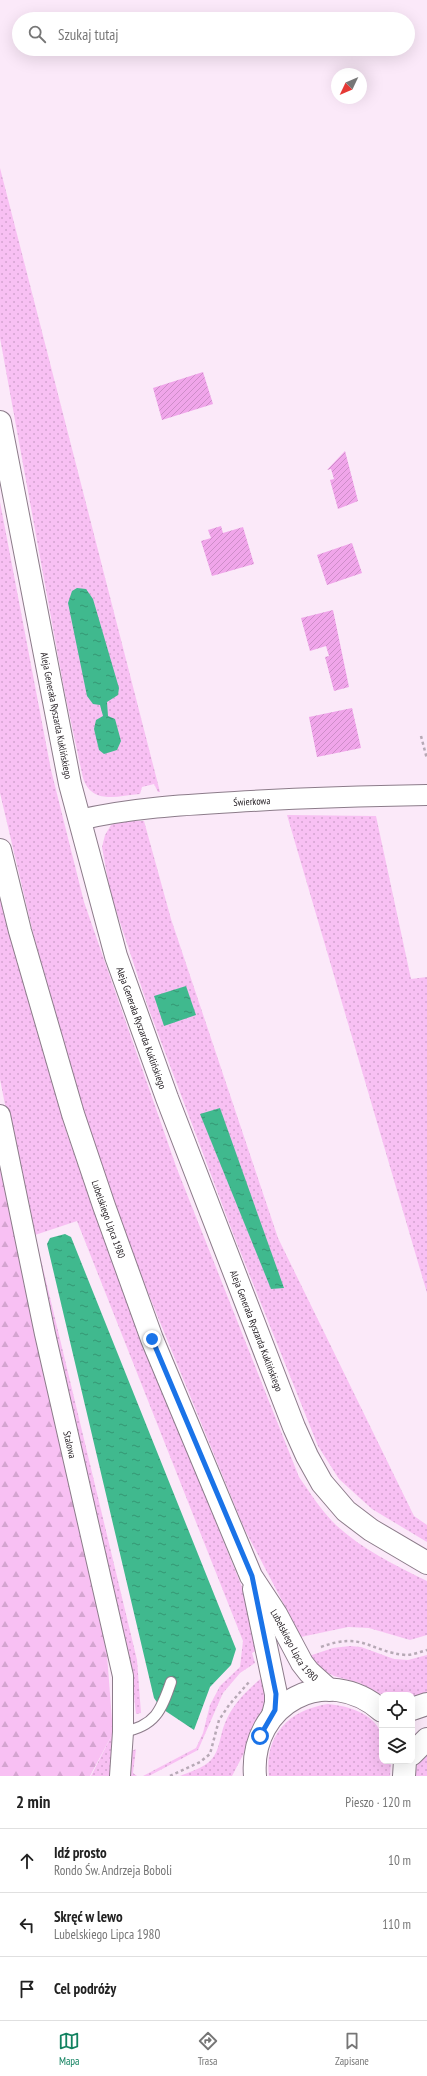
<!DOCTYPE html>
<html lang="pl">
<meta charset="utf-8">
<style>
:root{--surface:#fff;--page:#f2f2f2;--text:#222;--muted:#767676;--line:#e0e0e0;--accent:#128260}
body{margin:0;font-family:"PT Sans Narrow",sans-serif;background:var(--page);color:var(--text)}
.controls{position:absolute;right:12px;bottom:12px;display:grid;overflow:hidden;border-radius:8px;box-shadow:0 4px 16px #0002}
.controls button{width:36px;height:36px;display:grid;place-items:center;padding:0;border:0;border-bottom:1px solid var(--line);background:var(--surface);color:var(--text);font:20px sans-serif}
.compass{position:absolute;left:331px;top:68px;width:36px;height:36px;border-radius:50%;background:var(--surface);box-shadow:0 4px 16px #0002;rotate:226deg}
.stop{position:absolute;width:12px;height:12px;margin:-9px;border:3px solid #1a73e8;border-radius:50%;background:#fff}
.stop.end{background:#1a73e8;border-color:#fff;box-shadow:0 1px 4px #0008}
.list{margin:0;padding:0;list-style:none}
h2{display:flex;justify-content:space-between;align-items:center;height:52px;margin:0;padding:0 16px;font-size:17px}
h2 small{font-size:13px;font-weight:400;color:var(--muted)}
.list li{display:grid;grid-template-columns:26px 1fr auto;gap:12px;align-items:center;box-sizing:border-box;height:64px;padding:0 16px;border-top:1px solid var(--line)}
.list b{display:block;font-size:15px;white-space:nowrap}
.list p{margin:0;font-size:13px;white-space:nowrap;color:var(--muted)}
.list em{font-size:13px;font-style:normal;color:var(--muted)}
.icon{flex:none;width:22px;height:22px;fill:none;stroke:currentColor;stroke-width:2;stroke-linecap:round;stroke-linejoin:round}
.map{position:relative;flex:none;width:427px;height:1776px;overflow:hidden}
.search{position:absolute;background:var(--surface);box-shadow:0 4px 16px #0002;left:12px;right:12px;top:12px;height:44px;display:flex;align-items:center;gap:10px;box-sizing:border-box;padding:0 14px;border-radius:22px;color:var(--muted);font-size:15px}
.sheet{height:244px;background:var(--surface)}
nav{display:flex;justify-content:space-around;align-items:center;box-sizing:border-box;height:56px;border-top:1px solid var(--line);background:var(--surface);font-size:11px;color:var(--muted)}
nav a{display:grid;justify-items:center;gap:2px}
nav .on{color:var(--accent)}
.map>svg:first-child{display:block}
.grass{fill:url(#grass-dots)}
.forest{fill:url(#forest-firs)}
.water{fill:url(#water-ripples)}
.building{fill:url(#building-hatch)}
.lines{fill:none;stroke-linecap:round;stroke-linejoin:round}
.lane-casing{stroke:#8c7c8a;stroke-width:12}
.street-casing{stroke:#8c7c8a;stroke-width:22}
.secondary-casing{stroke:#8c7c8a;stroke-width:24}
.path{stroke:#b7a9b6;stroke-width:2.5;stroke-dasharray:3 3;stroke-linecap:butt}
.lane{stroke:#fff;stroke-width:10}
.street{stroke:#fff;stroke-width:20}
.secondary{stroke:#fff;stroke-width:22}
.route{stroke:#1a73e8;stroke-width:5}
.labels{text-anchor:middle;stroke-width:4;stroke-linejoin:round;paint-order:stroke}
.street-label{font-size:10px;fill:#1f191e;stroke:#fff}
</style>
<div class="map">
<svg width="427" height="1776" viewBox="0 0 427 1776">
<defs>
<pattern id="grass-dots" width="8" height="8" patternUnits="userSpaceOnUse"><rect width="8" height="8" fill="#f8c0f3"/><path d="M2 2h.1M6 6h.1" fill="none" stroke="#d4a4d0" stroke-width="1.8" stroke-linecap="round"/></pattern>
<pattern id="forest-firs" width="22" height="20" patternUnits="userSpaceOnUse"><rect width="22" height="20" fill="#f8c0f3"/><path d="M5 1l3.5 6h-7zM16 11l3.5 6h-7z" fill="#d4a4d0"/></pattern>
<pattern id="water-ripples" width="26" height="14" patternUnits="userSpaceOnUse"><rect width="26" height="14" fill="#40b98e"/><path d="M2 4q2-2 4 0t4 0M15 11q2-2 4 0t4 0" fill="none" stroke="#359673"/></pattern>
<pattern id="building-hatch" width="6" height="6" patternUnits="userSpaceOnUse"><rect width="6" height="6" fill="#f0a5ea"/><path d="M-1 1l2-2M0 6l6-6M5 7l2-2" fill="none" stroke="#cd8dc8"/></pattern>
</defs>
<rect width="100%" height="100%" fill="#fbe9f9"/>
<g class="grass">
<path d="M0,168L160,792H158L154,784L142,787L140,794C117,796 92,805 83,778L65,694L0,338Z"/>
<path d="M0,502L51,770L84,902L177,1169L299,1477C311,1494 322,1512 337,1526C362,1549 396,1566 427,1581V1635L410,1640L369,1628L348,1627L301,1637L244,1528L142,1278L97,1158L34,937L0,793Z"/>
<polygon points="287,815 376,816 411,979 427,977 427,1293"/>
<polygon points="122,821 144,821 171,919 278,1238 414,1516 427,1525 427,1542 372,1509 339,1479 318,1446 234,1236 148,1007 110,892 102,847 105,835 111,825"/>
<polygon points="0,892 66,1131 127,1302 252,1612 259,1649 252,1653 255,1663 240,1673 223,1693 198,1750 149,1776 143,1776 196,1748 203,1733 210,1705 220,1686 240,1667 243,1641 77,1221 35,1235 137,1660 141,1713 136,1714 130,1660 30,1233 0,1079"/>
<polygon points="350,1646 361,1647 394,1659 408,1660 427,1655 427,1693 412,1698 412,1695 382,1695 360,1683 334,1676 322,1670 309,1656 333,1648"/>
<path d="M265,1675L266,1703L253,1725L243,1755L232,1776H180C189,1772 204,1768 211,1760C220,1751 220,1734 225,1723C233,1703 248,1689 265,1675Z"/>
<path d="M328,1704C348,1706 373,1713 381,1733C384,1740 382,1753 382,1761H391L390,1776H269C264,1735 289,1710 328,1704Z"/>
<polygon points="113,1733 110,1776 91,1776"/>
<polygon points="136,1749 133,1773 137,1776 131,1776 132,1751"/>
<polygon points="427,1750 427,1776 414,1776 419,1760"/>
</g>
<polygon class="forest" points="0,1168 77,1509 107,1655 113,1733 90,1776 0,1776"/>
<g class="water">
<polygon points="77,588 86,589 93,599 119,688 118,695 107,702 108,716 115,719 121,741 117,750 104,754 99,750 94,729 96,720 103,716 100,705 93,704 87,696 68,603 72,591"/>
<polygon points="186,986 196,1015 164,1026 154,996"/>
<polygon points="220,1108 284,1288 271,1289 200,1114"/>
<polygon points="65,1234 71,1237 236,1649 231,1665 210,1687 194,1730 161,1708 154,1698 47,1244 50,1238"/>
</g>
<g class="building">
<polygon points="203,372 213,404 162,420 153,388"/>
<polygon points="345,451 358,501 338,509 330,480 334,479 331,469 327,470"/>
<polygon points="221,526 223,533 243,527 254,564 212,576 201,541 211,538 208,530"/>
<polygon points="352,543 362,573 327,585 317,555"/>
<polygon points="333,610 349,687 334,691 325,657 329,656 326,646 310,651 301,618"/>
<polygon points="352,708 361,748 317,757 309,717"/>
</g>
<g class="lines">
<defs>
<path id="lane" d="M123,1732C155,1726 161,1711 171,1682"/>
<g id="street">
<path id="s1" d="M79,820C130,808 182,805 235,802C299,798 363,796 427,795"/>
<path id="s2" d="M0,1115L45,1334L123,1676V1732L120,1776"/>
</g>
<g id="secondary">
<path id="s3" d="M0,422L70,784L116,956L167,1098L294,1427L307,1456L322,1483L346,1511L371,1530L427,1563"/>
<path id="s4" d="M0,850L20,931L73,1114L104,1206L152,1339L251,1576L276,1614L302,1663L309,1672L329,1690"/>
<polyline points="254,1589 276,1694 276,1703 273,1715"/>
<polyline points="412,1709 427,1704"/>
<polyline points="412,1754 427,1739"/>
<path d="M255,1776C249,1703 327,1662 382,1711"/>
<polyline points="404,1776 405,1761"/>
</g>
</defs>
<use href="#lane" class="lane-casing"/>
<use href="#street" class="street-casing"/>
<use href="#secondary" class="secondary-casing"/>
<g class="path">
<polyline points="421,736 427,759"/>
<path d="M321,1647C363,1631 370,1652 406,1655C412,1655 420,1652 427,1650"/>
<polyline points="170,1776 200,1762 210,1754 219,1720 229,1705 249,1682"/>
</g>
<use href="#lane" class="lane"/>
<use href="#street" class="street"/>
<use href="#secondary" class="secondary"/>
</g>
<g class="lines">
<polyline class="route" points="152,1339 252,1576 276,1694 275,1710 260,1736"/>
</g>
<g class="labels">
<g class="street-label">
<text dy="4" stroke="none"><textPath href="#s3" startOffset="299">Aleja Generała Ryszarda Kuklińskiego</textPath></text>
<text dy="4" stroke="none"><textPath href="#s1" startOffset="174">Świerkowa</textPath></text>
<text dy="4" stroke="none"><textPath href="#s3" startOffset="623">Aleja Generała Ryszarda Kuklińskiego</textPath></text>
<text dy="4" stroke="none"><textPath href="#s4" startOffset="385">Lubelskiego Lipca 1980</textPath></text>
<text dy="4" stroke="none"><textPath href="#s3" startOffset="947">Aleja Generała Ryszarda Kuklińskiego</textPath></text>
<text dy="4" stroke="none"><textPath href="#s2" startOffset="337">Stalowa</textPath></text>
<text dy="4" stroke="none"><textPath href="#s4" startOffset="851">Lubelskiego Lipca 1980</textPath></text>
</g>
</g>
</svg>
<div class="controls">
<button><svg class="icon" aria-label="locate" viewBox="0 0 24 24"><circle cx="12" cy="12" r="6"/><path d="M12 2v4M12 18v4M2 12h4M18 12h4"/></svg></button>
<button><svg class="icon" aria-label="layers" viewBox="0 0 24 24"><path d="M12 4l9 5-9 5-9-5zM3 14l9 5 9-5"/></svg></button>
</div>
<svg class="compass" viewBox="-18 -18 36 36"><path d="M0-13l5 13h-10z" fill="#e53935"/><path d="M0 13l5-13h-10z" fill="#767676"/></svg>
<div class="stop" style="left:260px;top:1736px"></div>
<div class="stop end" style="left:152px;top:1339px"></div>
<div class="search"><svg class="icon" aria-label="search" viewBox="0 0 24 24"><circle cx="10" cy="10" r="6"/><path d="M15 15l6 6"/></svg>Szukaj tutaj</div>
</div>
<section class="sheet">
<h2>2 min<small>Pieszo · 120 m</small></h2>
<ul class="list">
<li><svg class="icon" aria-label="ahead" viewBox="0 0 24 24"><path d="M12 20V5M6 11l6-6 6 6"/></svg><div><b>Idź prosto</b><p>Rondo Św. Andrzeja Boboli</p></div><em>10 m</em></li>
<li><svg class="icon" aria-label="left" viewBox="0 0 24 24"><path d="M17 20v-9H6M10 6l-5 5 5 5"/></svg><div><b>Skręć w lewo</b><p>Lubelskiego Lipca 1980</p></div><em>110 m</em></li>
<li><svg class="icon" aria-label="arrive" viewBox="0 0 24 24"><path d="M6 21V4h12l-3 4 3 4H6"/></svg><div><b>Cel podróży</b></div></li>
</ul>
</section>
<nav>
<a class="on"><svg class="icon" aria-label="map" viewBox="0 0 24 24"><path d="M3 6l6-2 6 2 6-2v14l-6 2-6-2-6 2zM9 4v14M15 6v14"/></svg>Mapa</a>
<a><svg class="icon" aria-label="directions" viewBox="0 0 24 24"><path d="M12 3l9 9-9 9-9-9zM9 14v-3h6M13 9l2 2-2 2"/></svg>Trasa</a>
<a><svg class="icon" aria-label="saved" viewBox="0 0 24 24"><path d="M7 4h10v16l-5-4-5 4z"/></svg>Zapisane</a>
</nav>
